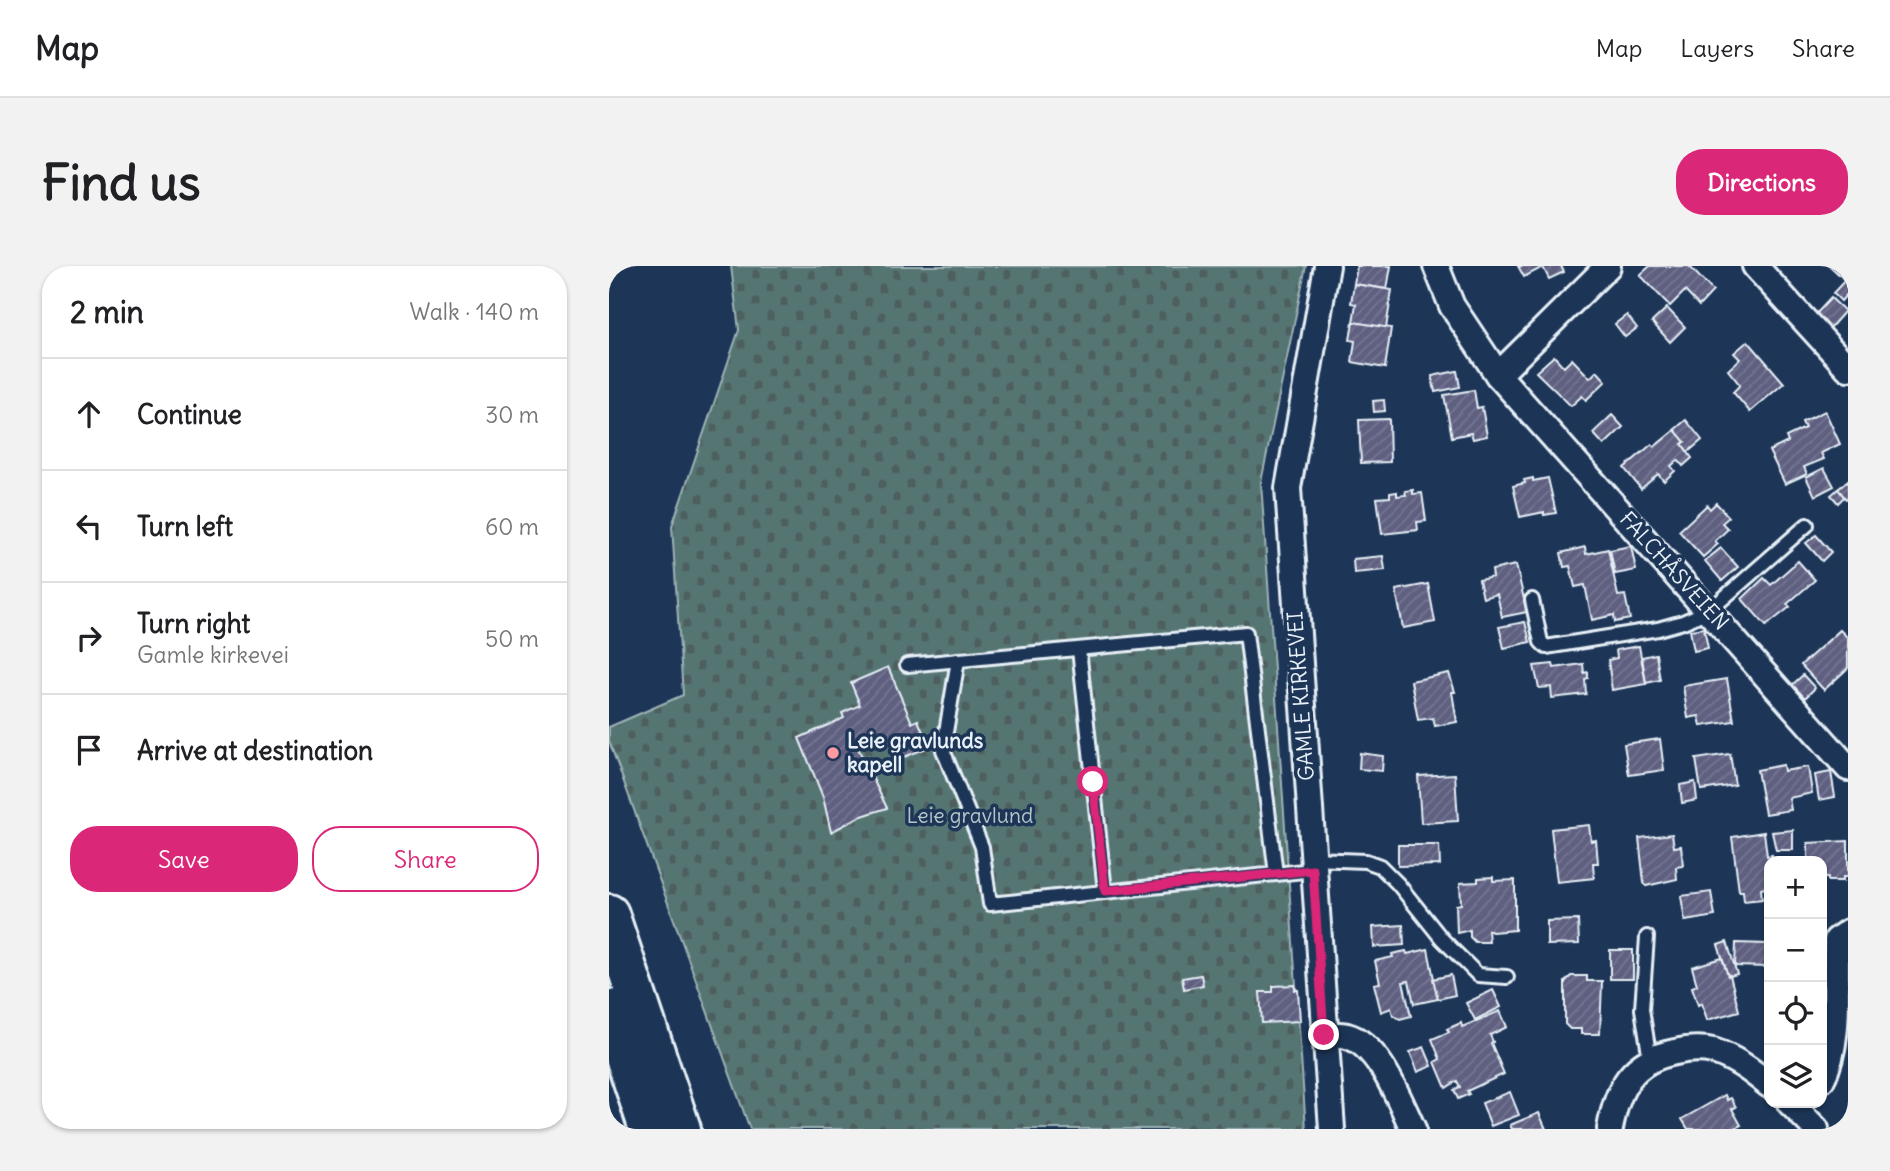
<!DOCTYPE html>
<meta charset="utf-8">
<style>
:root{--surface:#fff;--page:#f2f2f2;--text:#202124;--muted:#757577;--line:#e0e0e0;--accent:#db2777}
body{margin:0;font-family:Delius,sans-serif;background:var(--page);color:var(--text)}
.controls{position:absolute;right:21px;bottom:21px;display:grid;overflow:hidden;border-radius:14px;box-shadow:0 2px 5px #0004}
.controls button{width:63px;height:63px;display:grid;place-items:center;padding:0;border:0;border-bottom:2px solid var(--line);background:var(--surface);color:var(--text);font:35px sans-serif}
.stop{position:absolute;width:21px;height:21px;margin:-16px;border:5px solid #db2777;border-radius:50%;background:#fff}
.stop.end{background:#db2777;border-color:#fff;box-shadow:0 2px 7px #0008}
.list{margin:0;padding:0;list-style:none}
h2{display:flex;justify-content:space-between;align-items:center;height:91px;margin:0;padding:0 28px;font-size:30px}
h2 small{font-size:23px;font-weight:400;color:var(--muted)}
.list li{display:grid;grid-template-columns:46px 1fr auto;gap:21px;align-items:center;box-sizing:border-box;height:112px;padding:0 28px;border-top:2px solid var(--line)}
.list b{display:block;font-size:26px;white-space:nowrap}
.list p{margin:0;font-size:23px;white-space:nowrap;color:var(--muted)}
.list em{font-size:23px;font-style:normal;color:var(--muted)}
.actions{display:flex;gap:14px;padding:21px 28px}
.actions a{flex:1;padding:16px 0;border:2px solid var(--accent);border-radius:28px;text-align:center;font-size:24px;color:var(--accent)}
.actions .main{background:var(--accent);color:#fff}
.icon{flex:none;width:38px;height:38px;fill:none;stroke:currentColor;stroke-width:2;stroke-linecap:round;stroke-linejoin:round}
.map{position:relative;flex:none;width:1239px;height:863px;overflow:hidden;border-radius:28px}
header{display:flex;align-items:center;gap:42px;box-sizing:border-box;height:98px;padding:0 35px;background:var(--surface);border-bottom:2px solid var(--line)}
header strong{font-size:33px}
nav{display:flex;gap:38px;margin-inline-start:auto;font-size:24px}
.intro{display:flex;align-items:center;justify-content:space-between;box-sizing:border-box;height:168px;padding:0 42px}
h1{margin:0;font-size:49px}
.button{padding:18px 32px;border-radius:28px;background:var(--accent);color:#fff;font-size:24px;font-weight:700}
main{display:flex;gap:42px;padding:0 42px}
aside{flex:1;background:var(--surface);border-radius:28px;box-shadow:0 2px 5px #0004}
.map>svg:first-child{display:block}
.cemetery{fill:url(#cemetery-stones);stroke:#9eb3b6;stroke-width:2}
.building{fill:url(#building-hatch);stroke:#e8f1f8;stroke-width:2}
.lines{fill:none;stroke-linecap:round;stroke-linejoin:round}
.lane-casing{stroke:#e8f1f8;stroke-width:18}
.street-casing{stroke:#e8f1f8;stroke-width:30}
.primary-casing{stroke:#e8f1f8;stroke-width:44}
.lane{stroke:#1d3557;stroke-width:12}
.street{stroke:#1d3557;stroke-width:24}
.primary{stroke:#1d3557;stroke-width:38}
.route{stroke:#db2777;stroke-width:9}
.poi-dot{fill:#ff9aa2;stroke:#1d3557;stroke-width:2.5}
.labels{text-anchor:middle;stroke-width:7;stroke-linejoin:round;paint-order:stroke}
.street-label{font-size:21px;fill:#e8f1f8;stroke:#1d3557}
.poi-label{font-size:21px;font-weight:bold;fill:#e8f1f8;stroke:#1d3557;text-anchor:start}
.park-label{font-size:21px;fill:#b5c6c9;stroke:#1d3557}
</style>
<header>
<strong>Map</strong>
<nav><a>Map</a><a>Layers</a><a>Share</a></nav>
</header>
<div class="intro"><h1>Find us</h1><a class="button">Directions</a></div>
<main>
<aside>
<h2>2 min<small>Walk · 140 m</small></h2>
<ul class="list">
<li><svg class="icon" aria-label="ahead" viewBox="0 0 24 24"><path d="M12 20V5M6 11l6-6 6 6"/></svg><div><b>Continue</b></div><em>30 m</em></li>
<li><svg class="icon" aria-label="left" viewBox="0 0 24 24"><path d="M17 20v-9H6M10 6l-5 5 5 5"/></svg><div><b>Turn left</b></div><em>60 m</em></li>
<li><svg class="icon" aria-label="right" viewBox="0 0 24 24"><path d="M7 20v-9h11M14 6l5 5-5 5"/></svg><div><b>Turn right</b><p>Gamle kirkevei</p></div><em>50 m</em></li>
<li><svg class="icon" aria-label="arrive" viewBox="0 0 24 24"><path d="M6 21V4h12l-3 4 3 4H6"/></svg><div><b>Arrive at destination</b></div></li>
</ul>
<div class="actions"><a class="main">Save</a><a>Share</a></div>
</aside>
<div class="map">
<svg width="1239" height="863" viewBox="0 0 1239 863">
<defs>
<pattern id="cemetery-stones" width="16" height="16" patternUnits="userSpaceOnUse" patternTransform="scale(1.75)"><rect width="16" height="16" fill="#557573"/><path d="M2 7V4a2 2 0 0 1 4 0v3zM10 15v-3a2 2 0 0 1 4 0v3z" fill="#4e5e5e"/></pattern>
<pattern id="building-hatch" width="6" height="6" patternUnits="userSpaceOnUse" patternTransform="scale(1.75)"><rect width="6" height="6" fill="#5e5e80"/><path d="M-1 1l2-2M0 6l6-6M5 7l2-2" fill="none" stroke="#757693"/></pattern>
</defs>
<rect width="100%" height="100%" fill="#1d3557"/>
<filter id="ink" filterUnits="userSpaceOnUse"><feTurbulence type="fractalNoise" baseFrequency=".0143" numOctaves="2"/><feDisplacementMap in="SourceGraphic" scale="14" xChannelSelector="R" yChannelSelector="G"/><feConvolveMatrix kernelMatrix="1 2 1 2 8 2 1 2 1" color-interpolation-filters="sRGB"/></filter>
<g filter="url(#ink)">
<polygon class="cemetery" points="122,0 697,0 652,216 697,863 141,863 0,475 0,461 74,429 63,260 130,64"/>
<g class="building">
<polygon points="748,0 782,0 778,23 745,18"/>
<polygon points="909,0 952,0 955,6 940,13 934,1 915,11"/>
<polygon points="1041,0 1080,0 1104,25 1090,40 1076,25 1061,40 1031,9"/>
<polygon points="1221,0 1239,0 1239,11 1236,14"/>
<polygon points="1239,11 1239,27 1232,35 1224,27"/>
<polygon points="745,18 783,24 777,62 744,56 747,38 742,37"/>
<polygon points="1222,32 1236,45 1221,62 1207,48"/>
<polygon points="1058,42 1076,61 1061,76 1043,56"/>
<polygon points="1018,49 1028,62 1016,71 1006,58"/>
<polygon points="744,56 782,62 776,102 743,96 746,75 741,74"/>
<polygon points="1139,75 1175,117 1141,146 1124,126 1131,119 1119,104 1131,93 1125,87"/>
<polygon points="945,90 955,101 963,93 981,112 988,105 997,115 977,134 973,130 962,140 927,106"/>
<polygon points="848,105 851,121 826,126 823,110"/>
<polygon points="865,124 868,142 873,141 878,170 864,173 862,167 843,171 835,129"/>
<polygon points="775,134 776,145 765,146 764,135"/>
<polygon points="1216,145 1231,178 1212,187 1215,193 1195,201 1198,208 1176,218 1160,185 1179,176 1177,171 1196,162 1193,156"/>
<polygon points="1003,149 1014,161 995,179 984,167"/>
<polygon points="780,153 781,196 752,197 750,154"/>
<polygon points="1077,154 1093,174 1079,186 1073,178 1076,176 1065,164"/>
<polygon points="1066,164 1076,176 1073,178 1083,192 1074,200 1069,194 1062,200 1066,205 1055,215 1049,208 1032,223 1015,202 1043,178 1045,181"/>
<polygon points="1215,202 1225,220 1206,230 1197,211"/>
<polygon points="924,212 924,215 939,212 947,247 935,249 935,246 911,251 904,220 916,217 915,214"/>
<polygon points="1239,215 1239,231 1237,233 1229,223"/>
<polygon points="1229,223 1235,231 1229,237 1222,229"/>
<polygon points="804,224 804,228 813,227 817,255 808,256 809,264 773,268 768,232 781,231 781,227 788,226 788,230 797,229 796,225"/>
<polygon points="1107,237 1120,251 1113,257 1119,263 1106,275 1109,278 1094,291 1070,265 1098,239 1101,243"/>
<polygon points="1207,269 1222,286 1213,295 1197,277"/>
<polygon points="1022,280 1027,304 1006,308 1001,284"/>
<polygon points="976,281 977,288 999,283 1009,330 1016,329 1021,353 1006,356 1005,349 983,354 976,319 966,321 961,300 955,301 952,287"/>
<polygon points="1112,282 1129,301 1113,315 1096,295"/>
<polygon points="774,290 776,304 745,307 744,293"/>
<polygon points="1189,295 1206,314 1178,338 1181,341 1157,360 1133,333 1155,312 1162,319"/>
<polygon points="907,299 918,346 893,351 888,328 874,332 870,314 884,311 883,304"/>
<polygon points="819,318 826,356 794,362 787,324"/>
<polygon points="916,356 921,376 895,382 890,361"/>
<polygon points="1095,362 1099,382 1085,385 1081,364"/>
<polygon points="1231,364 1239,372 1239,402 1215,424 1192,399"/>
<polygon points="1030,380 1037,418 1003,424 999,394 1008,392 1007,384"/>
<polygon points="1047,388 1051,414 1037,417 1033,391"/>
<polygon points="944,398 945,402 974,398 975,407 979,406 979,412 976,413 977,428 943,432 942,421 930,422 925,400"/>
<polygon points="279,401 303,457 309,454 320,481 288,494 278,468 248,480 278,542 250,551 222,566 214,531 190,472 235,452 233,447 251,439 242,417"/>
<polygon points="840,407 846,426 843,426 848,456 826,460 824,452 809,454 802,415"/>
<polygon points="1194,409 1206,422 1196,432 1183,419"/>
<polygon points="1118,413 1125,455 1092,460 1090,450 1079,452 1074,420"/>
<polygon points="1051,473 1055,504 1020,509 1015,478"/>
<polygon points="751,487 774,490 773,505 750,503"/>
<polygon points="1121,488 1126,519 1092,524 1087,493"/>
<polygon points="1174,499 1175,505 1199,501 1203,527 1180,532 1182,544 1156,548 1148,504"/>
<polygon points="1222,506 1226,531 1210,534 1206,509"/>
<polygon points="846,508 849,555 812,557 809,510"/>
<polygon points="1086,516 1088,534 1073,537 1071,519"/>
<polygon points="980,559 982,575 987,574 989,597 984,597 985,612 948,616 942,563"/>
<polygon points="1184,564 1184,584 1167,584 1163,566"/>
<polygon points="1155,566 1158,590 1163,589 1163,595 1160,595 1159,606 1160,621 1152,623 1153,633 1135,635 1134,625 1130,625 1123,571"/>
<polygon points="1063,568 1065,581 1072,580 1074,600 1067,601 1068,613 1037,620 1035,617 1030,572"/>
<polygon points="1239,575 1239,611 1234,611 1234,615 1219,615 1219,612 1213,612 1213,595 1199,595 1199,577"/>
<polygon points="789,579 830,579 831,599 789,600"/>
<polygon points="884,611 884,615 906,614 906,664 883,666 879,664 880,676 866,676 861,671 861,664 848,667 847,639 852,638 851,617 869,616 869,612"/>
<polygon points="1102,626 1106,650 1076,655 1072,630"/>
<polygon points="969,654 970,678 938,679 938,655"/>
<polygon points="794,659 795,679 765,681 764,661"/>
<polygon points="1118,676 1128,708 1121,710 1119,710 1109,679"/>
<polygon points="1127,677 1158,678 1158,701 1126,700"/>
<polygon points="819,683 829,733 805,738 800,715 794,716 802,750 791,753 784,749 782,742 772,746 765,718 771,717 766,695 784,691 783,688 797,685 798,688"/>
<rect x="1001" y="684" width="23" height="29"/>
<polygon points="1113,692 1119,710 1121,709 1130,745 1098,754 1093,737 1089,739 1083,721 1088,719 1083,701"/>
<polygon points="592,709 594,719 575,723 573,712"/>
<polygon points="842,709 846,729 829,733 824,713"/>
<polygon points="962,710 978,710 978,715 993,715 991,768 972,768 972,763 961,763 956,758 956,716"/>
<polygon points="686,719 686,724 689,724 691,755 653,757 651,726 664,726 664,720"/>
<polygon points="884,724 892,741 866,754 857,737"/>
<polygon points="891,745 898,761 881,769 884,776 882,777 895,808 858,825 860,828 849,833 845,824 851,821 848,815 837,822 826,796 831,793 823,773 840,766 838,763 852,757 853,761"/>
<polygon points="815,781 823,800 809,806 801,786"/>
<polygon points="901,826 910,849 882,860 873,837"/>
<polygon points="1116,829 1118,834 1122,832 1127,841 1123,843 1132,859 1124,863 1079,863 1073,853"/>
<polygon points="930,847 937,863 903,863 901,859"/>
</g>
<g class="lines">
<defs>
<g id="lane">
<polyline points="923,334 932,376 937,381 1049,363 1074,356 1101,344 1198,259"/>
<polyline points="470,383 496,625"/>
<polyline points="349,394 334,484 373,581 381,638 704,604"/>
<polyline points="298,399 637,367 667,608"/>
<polyline points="703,593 757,595 771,600 789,618 833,673 869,709 898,711"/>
<polyline points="1038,671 1033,743 1041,794"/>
</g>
<g id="street">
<polyline points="718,0 679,222 723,863"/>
<polyline points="827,0 843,40 889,109 1239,502"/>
<polyline points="1146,0 1239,102"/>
<polyline points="889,109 999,0"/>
<path d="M715,769C722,769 731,768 738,770C770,778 791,836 804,863"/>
<path d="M1213,813C1233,775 1225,716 1228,674L1239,666"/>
<polyline points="1181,837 1207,863"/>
<path d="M1001,863C1008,822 1023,794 1066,786C1079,783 1092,782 1104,785C1126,792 1143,805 1160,819"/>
</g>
<g id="primary">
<polyline points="0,648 72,863"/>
<polyline points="0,743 40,863"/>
</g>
</defs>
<use href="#lane" class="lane-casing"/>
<use href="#street" class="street-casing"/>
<use href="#primary" class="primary-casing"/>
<use href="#lane" class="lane"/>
<use href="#street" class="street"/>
<use href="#primary" class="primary"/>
</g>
</g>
<g class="lines" filter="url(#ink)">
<polyline class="route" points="484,516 496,625 704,604 715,769"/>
</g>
<circle class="poi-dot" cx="224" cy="487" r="7"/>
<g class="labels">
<g class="street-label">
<text transform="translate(1065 305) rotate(48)" y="7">FALCHÅSVEIEN</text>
<text transform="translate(692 430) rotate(-94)" y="7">GAMLE KIRKEVEI</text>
</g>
<g class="poi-label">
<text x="238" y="482">Leie gravlunds<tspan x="238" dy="24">kapell</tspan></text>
</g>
<g class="park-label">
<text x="361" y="557">Leie gravlund</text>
</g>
</g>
</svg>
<div class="controls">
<button>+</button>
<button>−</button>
<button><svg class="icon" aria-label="locate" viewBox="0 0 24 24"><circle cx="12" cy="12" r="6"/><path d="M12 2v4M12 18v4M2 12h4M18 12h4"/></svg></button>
<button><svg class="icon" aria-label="layers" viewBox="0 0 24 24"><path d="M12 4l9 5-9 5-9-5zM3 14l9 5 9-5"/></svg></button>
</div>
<div class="stop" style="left:484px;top:516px"></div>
<div class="stop end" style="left:715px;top:769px"></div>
</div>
</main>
